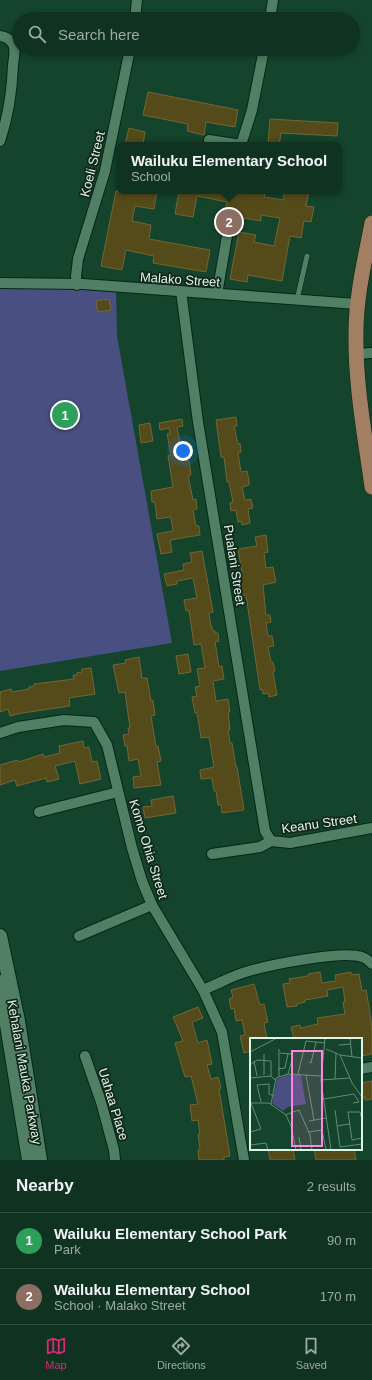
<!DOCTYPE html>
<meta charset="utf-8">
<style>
:root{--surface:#0f3320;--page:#183b29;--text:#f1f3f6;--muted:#9baaa5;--line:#2f4e3e;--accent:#db2777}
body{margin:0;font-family:Arial,sans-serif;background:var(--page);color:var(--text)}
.you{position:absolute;left:183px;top:451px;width:14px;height:14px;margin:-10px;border:3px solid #fff;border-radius:50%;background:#1a73e8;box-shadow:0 0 0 6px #1a73e833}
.badge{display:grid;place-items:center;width:26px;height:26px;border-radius:50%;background:var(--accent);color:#fff;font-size:13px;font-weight:700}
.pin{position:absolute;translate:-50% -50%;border:2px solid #fff;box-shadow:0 1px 4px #0006}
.popup{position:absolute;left:116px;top:142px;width:226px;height:52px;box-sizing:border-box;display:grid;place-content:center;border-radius:8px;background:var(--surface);filter:drop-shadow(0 1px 3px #0005);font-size:13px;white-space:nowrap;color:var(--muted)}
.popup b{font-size:15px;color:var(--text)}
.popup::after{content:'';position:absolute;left:50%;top:100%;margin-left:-8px;border:8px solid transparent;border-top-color:var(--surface)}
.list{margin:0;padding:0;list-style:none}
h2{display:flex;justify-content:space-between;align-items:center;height:52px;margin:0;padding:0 16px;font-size:17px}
h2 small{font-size:13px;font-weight:400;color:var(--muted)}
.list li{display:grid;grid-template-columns:26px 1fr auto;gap:12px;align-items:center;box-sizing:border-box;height:56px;padding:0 16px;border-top:1px solid var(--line)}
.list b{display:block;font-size:15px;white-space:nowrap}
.list p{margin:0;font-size:13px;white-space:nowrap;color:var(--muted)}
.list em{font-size:13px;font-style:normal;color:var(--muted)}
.icon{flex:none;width:22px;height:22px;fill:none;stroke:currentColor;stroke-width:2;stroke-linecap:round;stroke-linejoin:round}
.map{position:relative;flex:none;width:372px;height:1160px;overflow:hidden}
.search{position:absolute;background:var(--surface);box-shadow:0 2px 6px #0003;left:12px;right:12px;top:12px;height:44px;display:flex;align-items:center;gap:10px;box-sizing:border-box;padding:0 14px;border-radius:22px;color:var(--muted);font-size:15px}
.sheet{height:164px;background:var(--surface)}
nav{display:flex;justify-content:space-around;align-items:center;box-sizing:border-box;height:56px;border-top:1px solid var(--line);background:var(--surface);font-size:11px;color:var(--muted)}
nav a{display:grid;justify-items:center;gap:2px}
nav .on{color:var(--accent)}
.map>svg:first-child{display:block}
.green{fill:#494f80}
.building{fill:#544a1a;stroke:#716637}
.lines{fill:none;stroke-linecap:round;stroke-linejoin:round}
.lane-casing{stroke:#032816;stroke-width:6}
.street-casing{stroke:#032816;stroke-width:12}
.secondary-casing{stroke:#032816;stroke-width:16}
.primary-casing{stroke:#032816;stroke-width:16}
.lane{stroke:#507f63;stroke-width:5}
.street{stroke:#507f63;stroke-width:10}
.secondary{stroke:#507f63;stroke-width:14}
.primary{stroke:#a27e63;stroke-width:15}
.labels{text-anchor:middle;stroke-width:3.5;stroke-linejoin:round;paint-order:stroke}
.street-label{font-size:13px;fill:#ddf5e5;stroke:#12261a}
.inset-road{fill:none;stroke:#648b75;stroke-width:1}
.view{fill:#fe85e0;fill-opacity:0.15;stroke:#fe85e0;stroke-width:2}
.inset-edge{fill:none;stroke:#ddf5e5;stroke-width:2}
</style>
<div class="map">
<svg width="372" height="1160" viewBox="0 0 372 1160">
<rect width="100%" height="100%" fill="#14442b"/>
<polygon class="green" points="0,284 116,292 117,336 172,643 0,671"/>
<g class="building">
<polygon points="148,92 238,110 235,127 206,122 204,135 187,131 188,124 143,115"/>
<polygon points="270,119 338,123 337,136 281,133 279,145 268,145"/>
<polygon points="129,128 145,132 143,145 125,145"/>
<polygon points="116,191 157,191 154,209 135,206 132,221 151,225 149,239 210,250 206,272 153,263 154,256 126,250 122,270 101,266"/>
<polygon points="179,191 265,191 264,197 283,200 285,191 309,191 306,206 314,207 311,222 304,221 301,238 290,236 282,281 248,275 247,282 230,279 239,232 256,235 254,242 274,246 280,218 261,215 261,221 244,218 242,228 223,225 227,202 197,196 193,217 175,214"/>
<polygon points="109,299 111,310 98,312 96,301"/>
<polygon points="236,417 237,426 234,426 238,444 240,443 241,452 238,453 241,472 247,471 249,480 249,485 242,487 245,500 251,499 253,508 248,509 250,523 242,525 241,521 238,522 236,510 231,511 230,503 233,502 229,482 227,482 224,457 221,457 216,420"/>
<polygon points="182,419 183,426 177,427 182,453 185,453 186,461 189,461 191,475 188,475 193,500 196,499 197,509 193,510 196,526 199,526 200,535 170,540 172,552 161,554 157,534 173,531 171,517 157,519 155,502 152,502 151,491 173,487 168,456 171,455 167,434 170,434 169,428 160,430 159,423"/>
<polygon points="150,423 153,441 141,443 139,425"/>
<polygon points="266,535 268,552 264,553 266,568 273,567 276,582 263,585 266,615 270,615 271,622 266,623 268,636 272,636 274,646 268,647 271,662 273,662 275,671 273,672 277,695 269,697 268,693 263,694 262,689 260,690 246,595 241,596 237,573 242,572 238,549 257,546 255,537"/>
<polygon points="202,551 213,612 209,613 211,627 212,627 213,631 215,631 215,633 218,633 219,641 215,642 219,667 222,666 224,679 213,681 216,701 228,699 230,712 228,712 230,730 228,730 230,743 232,743 236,767 237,767 244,810 222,813 221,805 218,805 216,791 214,791 212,778 201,779 200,770 214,767 209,737 201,738 197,712 195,713 192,697 197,696 195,687 200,686 197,669 205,668 201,644 194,645 189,610 186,611 184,600 197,598 193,578 177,581 177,584 167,586 164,574 184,570 183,564 192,562 190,553"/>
<polygon points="188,654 191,672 179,674 176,656"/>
<polygon points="139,657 142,678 147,678 151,701 153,700 155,715 151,716 156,747 158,746 161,761 157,762 161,785 134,788 133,777 141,776 138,759 129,761 127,746 125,746 123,735 129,734 128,728 130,728 125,692 119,693 113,665 126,663 125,660"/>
<polygon points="91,668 95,694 69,698 70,706 22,713 10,716 8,709 0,712 0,692 11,689 12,692 29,689 29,687 34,686 34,684 74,679 73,675 77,675 77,673 82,672 82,669"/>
<polygon points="83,741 84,748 89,747 92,762 97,761 101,779 80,784 75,761 55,766 59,779 47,782 46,778 17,786 15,780 0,785 0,765 18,760 19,762 43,754 44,757 60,753 59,746"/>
<polygon points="173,796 176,813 145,818 143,807 152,806 151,800"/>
<polygon points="320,972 322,983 336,981 335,975 351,972 351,975 359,974 362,991 366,990 369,1007 372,1028 372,1054 361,1056 361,1039 294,1039 291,1027 300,1025 301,1028 318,1024 317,1018 345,1014 343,1002 345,1002 343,987 327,990 328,996 305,1000 305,1002 297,1004 297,1006 287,1007 283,984 290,983 289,979 308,976 308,974"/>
<polygon points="254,984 260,1005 264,1004 268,1022 264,1023 267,1039 251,1039 251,1051 244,1053 240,1036 245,1035 242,1020 236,1021 234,1008 231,1009 229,999 233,997 231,990"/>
<polygon points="198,1007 203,1018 192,1022 198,1043 207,1040 212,1064 207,1065 211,1079 218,1077 221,1088 219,1089 230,1156 224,1157 224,1160 199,1160 198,1150 200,1149 198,1134 200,1134 198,1120 192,1121 190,1105 198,1104 191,1076 185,1077 175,1043 183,1041 173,1017"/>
<polygon points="372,1081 372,1099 365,1100 365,1097 361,1098 361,1083"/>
<polygon points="268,1149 293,1149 295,1160 270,1160"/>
<polygon points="314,1149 354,1149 356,1160 316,1160"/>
</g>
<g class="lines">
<defs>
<polyline id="lane" points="297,300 307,256"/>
<g id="street">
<polyline points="135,19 137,0"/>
<polyline points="270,19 273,0"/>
<path d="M0,36C6,37 12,40 14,47C15,52 14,59 13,65C12,91 8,117 0,141"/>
<polyline points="209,140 241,145 252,110 264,49"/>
<polyline points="0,283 83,284 357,304"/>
<polyline points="77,285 76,276 78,259 105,171 130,49"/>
<polyline points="181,291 198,422 265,831 271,841"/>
<polyline points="217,294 227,236"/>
<polyline points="357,354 372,353"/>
<polyline points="0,733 18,727 64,720 94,722 107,745 132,848 142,881 152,905 203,990 222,1032 244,1160"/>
<polyline points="39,812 118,792"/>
<polyline points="271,841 290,843 372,828"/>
<polyline points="212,854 260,847 271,841"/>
<polyline points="79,936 152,905"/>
<path d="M203,990C218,984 233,975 249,971C270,965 343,950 362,957C366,958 370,962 372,964"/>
<polyline points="85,1056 101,1102 114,1150 115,1160"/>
<polyline points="361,1069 372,1067"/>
</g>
<g id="secondary">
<polyline points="0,936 18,1021 40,1160"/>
<polyline points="0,982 29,1160"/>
</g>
<path id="primary" d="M372,223C365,259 356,296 356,332C355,384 365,436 372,487"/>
</defs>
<use href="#lane" class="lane-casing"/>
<use href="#street" class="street-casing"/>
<use href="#secondary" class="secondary-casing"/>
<use href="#primary" class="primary-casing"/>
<use href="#lane" class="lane"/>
<use href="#street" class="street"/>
<use href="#secondary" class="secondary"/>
<use href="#primary" class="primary"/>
</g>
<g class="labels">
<g class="street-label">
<text transform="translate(92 164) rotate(-76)" y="5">Koeli Street</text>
<text transform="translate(180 279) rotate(4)" y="5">Malako Street</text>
<text transform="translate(235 565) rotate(81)" y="5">Pualani Street</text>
<text transform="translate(319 823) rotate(-8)" y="5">Keanu Street</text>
<text transform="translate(149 849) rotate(73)" y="5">Komo Ohia Street</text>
<text transform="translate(25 1072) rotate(80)" y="5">Kehalani Mauka Parkway</text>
<text transform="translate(114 1104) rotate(73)" y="5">Uahaa Place</text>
</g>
</g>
<g transform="translate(250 1038)">
<rect width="112" height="112" fill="#14442b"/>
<path d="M37,37H51L56,66L38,69L33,73L22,65L27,41Z" fill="#494f80"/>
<path class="inset-road" d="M75,0L71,43L81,112M100,0L102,19M89,7L101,6M29,11V39M76,11L90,17L112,20M0,14L27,0M14,16V37M90,17L102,45L112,59M4,23L7,38M59,24L61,25L66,4M0,27L7,22L21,23V38L26,43M28,31L35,30L38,16M38,36L71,38M48,36L56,3L75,5M56,37L64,82M0,40L21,38M85,41L86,15M71,42L100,40M74,61L104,56L109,64L103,65M11,64L7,47L19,46V56L24,58M0,65H19L36,77L41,88L46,112M21,66L26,40L38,36L42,22V16L30,15M85,72L90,109L112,106M35,77L49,72L60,97L62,112M112,82L110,74H98L102,102L112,100M59,83L76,80M87,88L99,86M0,94L11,91L1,65M58,94L72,92L76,112M49,99L51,112M0,107L16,105L18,112"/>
<path class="view" d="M42,13H72V108H42Z"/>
<rect width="112" height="112" class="inset-edge"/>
</g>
</svg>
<div class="you"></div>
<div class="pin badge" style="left:65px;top:415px;background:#2e9e5b">1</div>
<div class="pin badge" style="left:229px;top:222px;background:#8d6e63">2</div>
<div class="popup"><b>Wailuku Elementary School</b>School</div>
<div class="search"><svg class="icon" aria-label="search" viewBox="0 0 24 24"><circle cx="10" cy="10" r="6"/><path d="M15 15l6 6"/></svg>Search here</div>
</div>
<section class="sheet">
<h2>Nearby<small>2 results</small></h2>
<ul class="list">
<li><span class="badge" style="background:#2e9e5b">1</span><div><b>Wailuku Elementary School Park</b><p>Park</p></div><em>90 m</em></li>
<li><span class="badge" style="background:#8d6e63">2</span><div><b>Wailuku Elementary School</b><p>School · Malako Street</p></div><em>170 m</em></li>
</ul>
</section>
<nav>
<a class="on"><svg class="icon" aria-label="map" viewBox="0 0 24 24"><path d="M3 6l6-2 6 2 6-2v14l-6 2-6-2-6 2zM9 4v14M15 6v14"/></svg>Map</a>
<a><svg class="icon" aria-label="directions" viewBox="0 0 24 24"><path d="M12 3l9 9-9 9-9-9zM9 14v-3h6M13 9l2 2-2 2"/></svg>Directions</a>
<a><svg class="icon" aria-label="saved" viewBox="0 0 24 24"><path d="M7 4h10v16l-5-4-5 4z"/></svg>Saved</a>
</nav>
